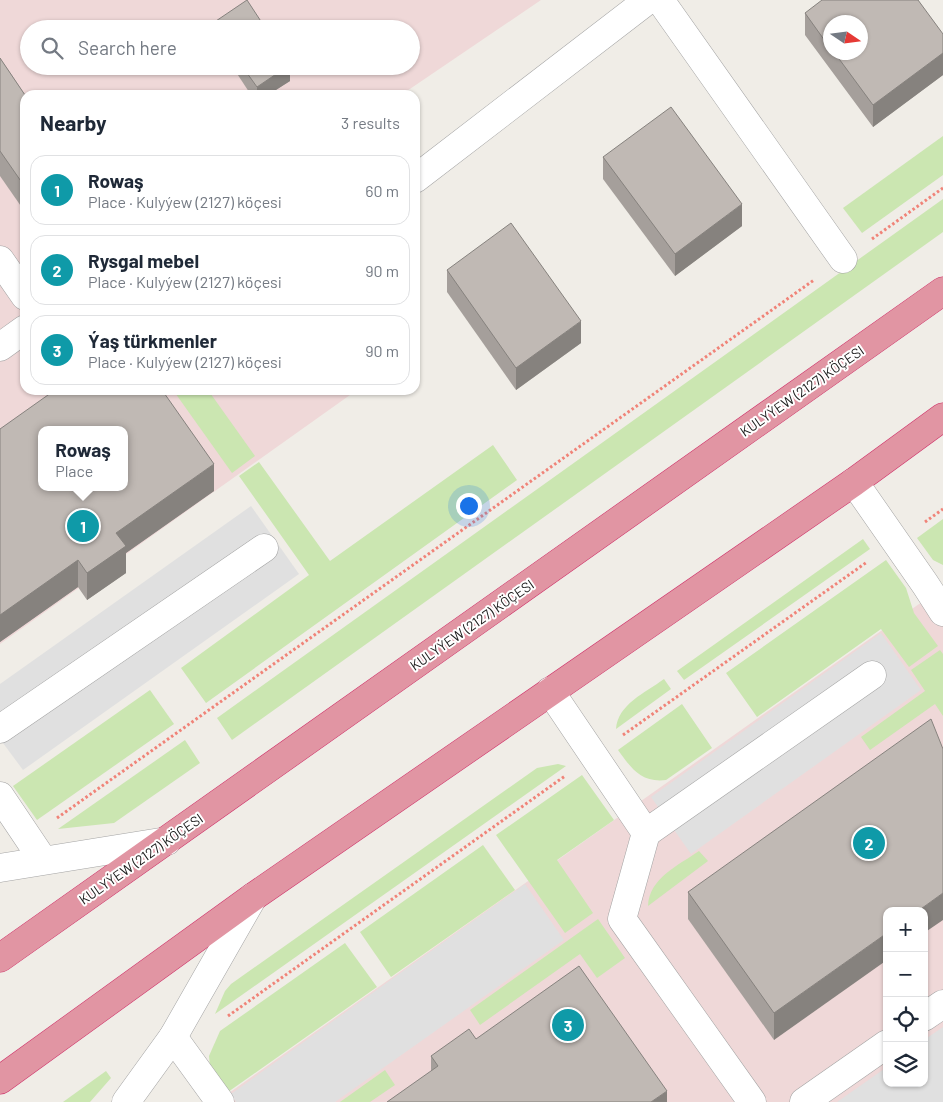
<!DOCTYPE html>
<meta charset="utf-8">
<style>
:root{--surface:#fff;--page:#f2f2f3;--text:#1f2937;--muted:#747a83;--line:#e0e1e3;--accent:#ea580c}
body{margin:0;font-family:Barlow,sans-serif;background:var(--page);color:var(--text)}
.controls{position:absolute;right:15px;bottom:15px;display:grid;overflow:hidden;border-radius:10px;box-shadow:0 1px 4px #0004}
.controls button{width:45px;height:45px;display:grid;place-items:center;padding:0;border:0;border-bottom:1px solid var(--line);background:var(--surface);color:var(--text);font:25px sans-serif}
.compass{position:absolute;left:823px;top:15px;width:45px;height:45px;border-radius:50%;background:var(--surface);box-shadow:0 1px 4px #0004;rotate:103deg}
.you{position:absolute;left:468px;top:505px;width:18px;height:18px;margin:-12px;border:4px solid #fff;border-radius:50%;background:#1a73e8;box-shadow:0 0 0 8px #1a73e833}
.badge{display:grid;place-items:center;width:32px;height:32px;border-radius:50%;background:var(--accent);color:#fff;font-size:16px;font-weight:700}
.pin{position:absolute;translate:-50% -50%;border:2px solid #fff;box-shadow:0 1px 5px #0006}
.popup{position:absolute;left:38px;top:426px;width:90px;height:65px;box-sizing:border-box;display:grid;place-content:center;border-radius:10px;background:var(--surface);filter:drop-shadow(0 1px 4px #0005);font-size:16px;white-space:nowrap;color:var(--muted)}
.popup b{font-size:19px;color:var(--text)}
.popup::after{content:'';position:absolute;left:50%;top:100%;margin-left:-10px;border:10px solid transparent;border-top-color:var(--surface)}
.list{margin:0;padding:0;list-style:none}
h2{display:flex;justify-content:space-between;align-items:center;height:65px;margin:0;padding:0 20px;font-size:21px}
h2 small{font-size:16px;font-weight:400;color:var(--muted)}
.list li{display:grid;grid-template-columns:32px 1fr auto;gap:15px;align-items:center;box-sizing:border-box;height:70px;margin:0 10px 10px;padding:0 10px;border:1px solid var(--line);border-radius:15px}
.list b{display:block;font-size:19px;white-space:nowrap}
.list p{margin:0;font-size:16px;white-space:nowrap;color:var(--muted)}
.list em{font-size:16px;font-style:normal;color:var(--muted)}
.icon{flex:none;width:28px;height:28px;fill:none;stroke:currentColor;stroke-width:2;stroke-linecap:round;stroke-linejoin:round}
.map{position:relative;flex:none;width:943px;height:1102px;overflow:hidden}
.search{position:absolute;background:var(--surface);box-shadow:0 1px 4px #0004;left:20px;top:20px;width:400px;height:55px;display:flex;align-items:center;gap:12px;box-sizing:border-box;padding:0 18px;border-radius:28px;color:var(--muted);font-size:19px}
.panel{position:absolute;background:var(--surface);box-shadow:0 1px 4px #0004;left:20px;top:90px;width:400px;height:305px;border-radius:15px}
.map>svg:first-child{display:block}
.commercial{fill:#efd8d8;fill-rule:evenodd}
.grass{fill:#cbe6b1}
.parking{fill:#e0e0e0}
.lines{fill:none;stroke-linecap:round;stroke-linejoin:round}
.minor-casing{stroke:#a4a4a4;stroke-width:29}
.highway-casing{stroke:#ce336a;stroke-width:29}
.path{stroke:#f08378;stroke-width:3;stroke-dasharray:2.5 2.5;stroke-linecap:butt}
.minor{stroke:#fff;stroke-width:28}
.highway{stroke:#e195a3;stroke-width:28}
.wall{fill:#a59f9b;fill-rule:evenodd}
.shaded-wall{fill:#86827e}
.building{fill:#c0b9b4;stroke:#86827e;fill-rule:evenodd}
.labels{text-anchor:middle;stroke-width:4;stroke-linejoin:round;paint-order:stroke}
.street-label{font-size:14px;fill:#202020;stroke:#fff}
</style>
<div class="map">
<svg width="943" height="1102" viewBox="0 0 943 1102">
<rect width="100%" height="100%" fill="#f0ede7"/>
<g class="commercial">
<path d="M0,0H541L401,95H25V390H357L0,644ZM29,29H411V66H29ZM42,430H124V487H42Z"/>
<path d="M943,587V1102H223L229,1093ZM887,911H924V1083H887Z"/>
</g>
<g class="grass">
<polygon points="943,136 943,175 862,233 843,208"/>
<polygon points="943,199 943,232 232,740 217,718"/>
<polygon points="173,390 208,390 255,456 232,473"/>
<polygon points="493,445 517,480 206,703 181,668 309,575 239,476 259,462 330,561"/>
<polygon points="943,519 943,565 933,560 917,538"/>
<polygon points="863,539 870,549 684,680 677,671"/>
<polygon points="886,560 906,588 914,613 938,646 909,667 881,629 757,717 726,673"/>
<polygon points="940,650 943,654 943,716 935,704 870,750 861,737 925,691 911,670"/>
<path d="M664,679L671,689L616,729C618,704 645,693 664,679Z"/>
<polygon points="150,690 174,724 37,820 13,786"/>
<path d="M682,704L712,748L666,780C641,783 631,768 618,750Z"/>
<polygon points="185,740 200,763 114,823 58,829"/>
<polygon points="558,764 566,766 215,1014 225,991 231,984 537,768"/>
<polygon points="582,775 614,820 557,860 593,913 565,933 496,835"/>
<polygon points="483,845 515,890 391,977 360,932"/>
<path d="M699,851L708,861L648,906C649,878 679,865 699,851Z"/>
<polygon points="598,919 625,958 597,978 580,954 480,1025 470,1010"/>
<polygon points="345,943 377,987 228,1092 210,1067 209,1056 220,1031"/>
<polygon points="385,1070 395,1085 370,1102 340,1102"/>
<polygon points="106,1071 111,1078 90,1102 63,1102"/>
</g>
<g class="parking">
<polygon points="251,506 299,574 23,770 0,739 0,684"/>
<polygon points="881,633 921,690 691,854 651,797"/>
<polygon points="525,884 564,940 335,1102 236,1102 231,1094"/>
<polygon points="943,1027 943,1102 837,1102 887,1067 887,1083 924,1083 924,1040"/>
</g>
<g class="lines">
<defs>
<g id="minor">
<polyline points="660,0 843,259"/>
<polyline points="415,179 648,0"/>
<polyline points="0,260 25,296"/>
<polyline points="0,347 25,329"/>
<polyline points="854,482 925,584 943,612"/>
<polyline points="550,691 646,833 622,919 752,1102"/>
<polyline points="0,729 264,548"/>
<polyline points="0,796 43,860"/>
<polyline points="646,833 872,675"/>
<polyline points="0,868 167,841"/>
<polyline points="924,1017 943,1004"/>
<polyline points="173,1037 220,1102"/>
<polyline points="126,1102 173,1037 253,897"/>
<polyline points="804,1102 887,1044"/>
</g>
<g id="highway">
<polyline points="0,958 943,291"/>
<polyline points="0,1080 253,897 854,482 943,417"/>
</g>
</defs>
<use href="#minor" class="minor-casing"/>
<use href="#highway" class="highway-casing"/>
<g class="path">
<polyline points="872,239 943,188"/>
<polyline points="925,522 943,509"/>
<polyline points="623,735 867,562"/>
<polyline points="57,818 814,280"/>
<polyline points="228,1016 565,776"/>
</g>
<use href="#minor" class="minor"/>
<use href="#highway" class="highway"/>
</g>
<g class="wall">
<path d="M805,13L943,34V75L873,127L805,35ZM830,22L860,52H830Z"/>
<polygon points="213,23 266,29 213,29"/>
<polygon points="0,58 25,95 25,212 0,176"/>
<polygon points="232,66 290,66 290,81 268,95 251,95"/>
<polygon points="603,157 742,226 675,276 603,179"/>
<polygon points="447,270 581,343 516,390 447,292"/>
<polygon points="0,429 214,491 126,553 126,573 87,600 78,587 0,642"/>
<polygon points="943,749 774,1040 688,919 688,892"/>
<polygon points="476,1039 667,1102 431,1071 431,1056"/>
</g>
<g class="shaded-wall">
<polygon points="943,53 943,75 873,127 873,105"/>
<polygon points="288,66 290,66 290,81 268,95 257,95 257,87"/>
<polygon points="742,204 742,226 675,276 675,254"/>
<polygon points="581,321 581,343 516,390 516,368"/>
<polygon points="214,464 214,491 126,553 126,573 87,600 87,573 116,533"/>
<polygon points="78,560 78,587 0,642 0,615"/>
<polygon points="943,893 943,920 924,933 924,911 918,911"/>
<polygon points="887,933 887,960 774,1040 774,1013"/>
<polygon points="667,1091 667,1102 651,1102"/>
</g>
<g class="building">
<polygon points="247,0 266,29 217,29 213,23"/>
<polygon points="822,0 918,0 943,34 943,53 873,105 834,52 860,52 860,22 830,22 830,48 805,13"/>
<polygon points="0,58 25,95 25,187 0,151"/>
<polygon points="242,66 288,66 257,87"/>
<polygon points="671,107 742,204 675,254 603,157"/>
<polygon points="511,223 581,321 516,368 447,270"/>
<path d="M55,390H162L214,464L116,533L126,546L87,573L78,560L0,615V429ZM42,430H124V487H42Z"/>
<polygon points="931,719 943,749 943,893 918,911 887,911 887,933 774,1013 688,892"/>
<polygon points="579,966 667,1091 651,1102 387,1102 438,1066 431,1056 469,1029 476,1039"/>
</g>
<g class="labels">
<g class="street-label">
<text transform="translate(802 391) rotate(-35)" y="5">KULYÝEW (2127) KÖÇESI</text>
<text transform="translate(472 625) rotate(-35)" y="5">KULYÝEW (2127) KÖÇESI</text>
<text transform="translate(141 859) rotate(-35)" y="5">KULYÝEW (2127) KÖÇESI</text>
</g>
</g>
</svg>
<div class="controls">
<button>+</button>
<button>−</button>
<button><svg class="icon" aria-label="locate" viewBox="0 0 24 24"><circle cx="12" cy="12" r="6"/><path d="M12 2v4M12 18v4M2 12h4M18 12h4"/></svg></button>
<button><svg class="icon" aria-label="layers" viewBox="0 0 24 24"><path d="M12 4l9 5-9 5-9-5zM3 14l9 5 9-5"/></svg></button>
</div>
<svg class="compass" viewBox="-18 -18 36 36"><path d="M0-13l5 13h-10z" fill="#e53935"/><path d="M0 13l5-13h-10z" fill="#747a83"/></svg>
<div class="you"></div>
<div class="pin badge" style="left:83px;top:526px;background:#0f9aa8">1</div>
<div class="popup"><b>Rowaş</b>Place</div>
<div class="pin badge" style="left:869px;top:843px;background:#0f9aa8">2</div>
<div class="pin badge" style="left:568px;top:1025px;background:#0f9aa8">3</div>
<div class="search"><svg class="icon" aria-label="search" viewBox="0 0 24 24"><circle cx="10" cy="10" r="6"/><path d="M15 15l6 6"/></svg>Search here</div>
<section class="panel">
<h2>Nearby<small>3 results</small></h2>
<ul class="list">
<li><span class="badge" style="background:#0f9aa8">1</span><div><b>Rowaş</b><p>Place · Kulyýew (2127) köçesi</p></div><em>60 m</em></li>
<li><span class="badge" style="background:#0f9aa8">2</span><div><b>Rysgal mebel</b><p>Place · Kulyýew (2127) köçesi</p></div><em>90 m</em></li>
<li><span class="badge" style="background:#0f9aa8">3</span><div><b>Ýaş türkmenler</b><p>Place · Kulyýew (2127) köçesi</p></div><em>90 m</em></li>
</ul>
</section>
</div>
